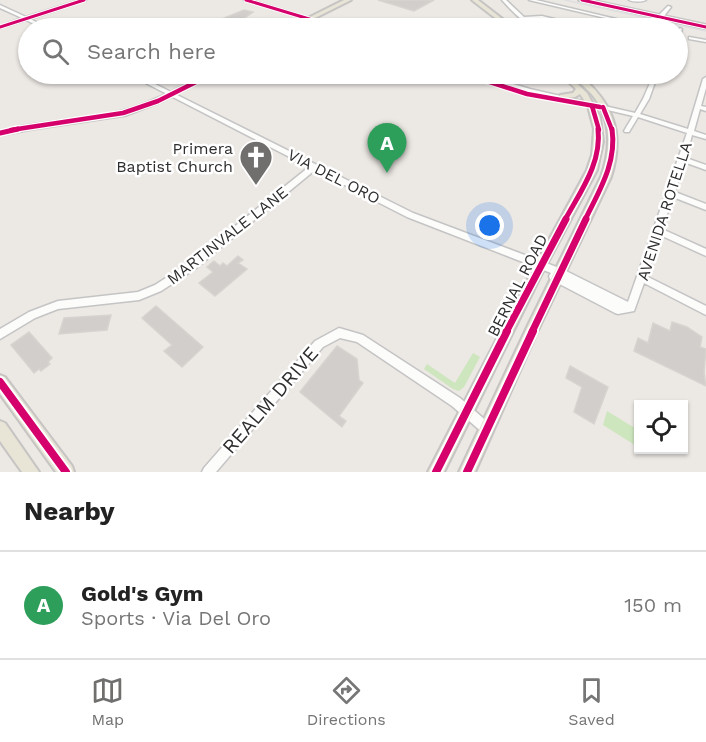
<!DOCTYPE html>
<meta charset="utf-8">
<style>
:root{--surface:#fff;--page:#f6f6f6;--text:#222;--muted:#767676;--line:#e0e0e0;--accent:#706f6e}
body{margin:0;font-family:"Work Sans",sans-serif;background:var(--page);color:var(--text)}
.controls{position:absolute;right:18px;bottom:18px;display:grid;overflow:hidden;border-radius:0px;box-shadow:0 2px 4px #0004}
.controls button{width:54px;height:54px;display:grid;place-items:center;padding:0;border:0;border-bottom:2px solid var(--line);background:var(--surface);color:var(--text);font:30px sans-serif}
.you{position:absolute;left:490px;top:226px;width:21px;height:21px;margin:-15px;border:4px solid #fff;border-radius:50%;background:#1a73e8;box-shadow:0 0 0 9px #1a73e833}
.badge{display:grid;place-items:center;width:39px;height:39px;border-radius:50%;background:var(--accent);color:#fff;font-size:20px;font-weight:700}
.pin{position:absolute;translate:-50% -50px;filter:drop-shadow(0 2px 3px #0008)}
.pin::after{content:'';position:absolute;top:32px;width:21px;height:18px;background:inherit;clip-path:polygon(0 0,100% 0,50% 100%)}
.list{margin:0;padding:0;list-style:none}
h2{display:flex;justify-content:space-between;align-items:center;height:78px;margin:0;padding:0 24px;font-size:26px}
h2 small{font-size:20px;font-weight:400;color:var(--muted)}
.list li{display:grid;grid-template-columns:39px 1fr auto;gap:18px;align-items:center;box-sizing:border-box;height:108px;padding:0 24px;border-top:2px solid var(--line)}
.list b{display:block;font-size:22px;white-space:nowrap}
.list p{margin:0;font-size:20px;white-space:nowrap;color:var(--muted)}
.list em{font-size:20px;font-style:normal;color:var(--muted)}
.icon{flex:none;width:33px;height:33px;fill:none;stroke:currentColor;stroke-width:2;stroke-linecap:round;stroke-linejoin:round}
.map{position:relative;flex:none;width:706px;height:472px;overflow:hidden}
.search{position:absolute;background:var(--surface);box-shadow:0 2px 4px #0004;left:18px;right:18px;top:18px;height:66px;display:flex;align-items:center;gap:15px;box-sizing:border-box;padding:0 21px;border-radius:33px;color:var(--muted);font-size:22px}
.sheet{height:186px;background:var(--surface)}
nav{display:flex;justify-content:space-around;align-items:center;box-sizing:border-box;height:84px;border-top:2px solid var(--line);background:var(--surface);font-size:16px;color:var(--muted)}
nav a{display:grid;justify-items:center;gap:3px}
nav .on{color:var(--accent)}
.map>svg:first-child{display:block}
.green{fill:#cee6be}
.building{fill:#d1cecb;stroke:#d7d4d0;stroke-width:1.5}
.lines{fill:none;stroke-linecap:round;stroke-linejoin:round}
.minor-casing{stroke:#c5c4c5;stroke-width:3}
.major-casing{stroke:#c6c5c4;stroke-width:4}
.minor{fill:#fcfcfb;fill-rule:evenodd}
.major{fill:#e8e4d6;fill-rule:evenodd}
.rail{stroke:#dfdfe1;stroke-width:1.5}
.cycleway-far4-casing{stroke:#fff;stroke-width:5}
.cycleway-far3-casing{stroke:#fff;stroke-width:7}
.cycleway-far2-casing{stroke:#fff;stroke-width:8}
.cycleway-far1-casing{stroke:#fff;stroke-width:10}
.cycleway-casing{stroke:#fff;stroke-width:12}
.cycleway-far4{stroke:#d6006c;stroke-width:3}
.cycleway-far3{stroke:#d6006c;stroke-width:4.5}
.cycleway-far2{stroke:#d6006c;stroke-width:5}
.cycleway-far1{stroke:#d6006c;stroke-width:7}
.cycleway{stroke:#d6006c;stroke-width:8}
.labels{text-anchor:middle;stroke-width:5;stroke-linejoin:round;paint-order:stroke}
.poi-label{font-size:16px;fill:#2e2e2e;stroke:#fff;text-anchor:end}
.street-label{font-size:16px;fill:#2e2e2e;stroke:#fff}
.near-street-label{font-size:20px;fill:#2e2e2e;stroke:#fff}
</style>
<div class="map">
<svg width="706" height="472" viewBox="0 0 706 472">
<rect width="100%" height="100%" fill="#ece8e4"/>
<g class="green">
<polygon points="473,353 480,357 464,387 459,391 453,389 424,369 427,364 455,383"/>
<polygon points="607,411 638,430 638,447 603,425"/>
</g>
<g class="building">
<polygon points="378,0 434,0 414,11"/>
<polygon points="244,10 253,12 239,22 262,26 272,22 278,24 269,28 237,28 217,21"/>
<polygon points="238,256 243,260 238,263 247,269 215,296 199,283 213,272 207,267 214,261 220,266 223,263 227,266"/>
<polygon points="156,306 203,347 182,367 164,351 172,345 142,318"/>
<polygon points="111,315 107,330 59,334 64,318"/>
<polygon points="672,322 687,327 702,337 700,347 706,349 704,372 706,386 634,351 638,338 648,343 653,323 670,331"/>
<polygon points="29,332 52,358 48,362 50,364 41,371 39,369 34,373 11,345"/>
<polygon points="337,346 357,359 359,380 363,383 339,416 346,421 342,427 300,392"/>
<polygon points="570,366 608,387 594,424 574,412 582,387 566,378"/>
</g>
<g class="lines">
<defs>
<g id="minor">
<polygon points="80,0 86,0 30,19 47,27 47,28 42,28 26,20 0,28 0,26 22,18 0,8 0,5 26,17"/>
<polygon points="244,0 250,0 341,28 336,28"/>
<path d="M502,0H506L524,17L542,16L591,28H585L542,18L527,19L540,28C527,28 511,10 502,0Z"/>
<polygon points="529,0 536,0 654,28 648,28"/>
<path d="M629,0H646C642,2 633,2 629,0Z"/>
<polygon points="668,6 671,7 664,16 660,16 660,14"/>
<polygon points="680,28 682,29 680,36 678,37 678,30"/>
<polygon points="689,37 706,40 706,42 689,39"/>
<polygon points="130,74 135,74 413,213 562,269 628,302 687,133 638,117 629,132 625,132 624,131 633,116 527,91 482,77 484,79 481,81 462,74 469,74 474,75 474,74 480,74 530,89 635,113 643,99 650,83 620,74 627,74 651,80 654,74 658,74 649,99 640,114 688,129 703,79 706,77 706,88 701,106 706,107 706,111 700,109 694,131 706,135 706,139 692,135 686,158 706,165 706,170 684,162 675,192 706,204 706,210 673,197 662,229 706,249 706,256 660,235 646,276 706,306 706,315 644,283 634,311 618,314 615,313 550,279 549,276 551,273 407,217 315,170 195,269 161,291 139,300 58,309 35,318 0,339 0,329 29,312 58,301 138,292 155,285 189,263 309,167 130,75"/>
<polygon points="612,74 617,74 613,79 609,79 608,78"/>
<polygon points="339,328 363,335 460,398 491,425 493,429 491,433 487,435 483,433 452,406 357,342 340,338 323,347 216,472 202,472 204,468 315,341"/>
</g>
<g id="major">
<polygon points="344,0 351,0 295,28 288,28"/>
<polygon points="472,0 478,0 514,28 508,28"/>
<polygon points="579,0 589,0 706,25 706,29"/>
<path d="M208,74H215L160,102L126,115L31,129L0,135V131C41,121 83,121 123,111C153,103 180,87 208,74Z"/>
<polygon points="561,74 567,74 587,93 600,117 603,142 597,170 540,277 444,472 428,472 532,271 587,170 592,155 594,129 588,106 580,94 575,97 560,99 560,95 573,93 576,89"/>
<path d="M571,74H578C613,102 625,133 611,177L538,330L475,472H459L529,323L601,177C611,149 612,122 594,97C587,88 578,82 571,74Z"/>
<polygon points="0,375 5,377 72,466 74,472 56,472 0,394"/>
<polygon points="0,421 5,423 39,472 22,472 0,441"/>
</g>
</defs>
<use href="#minor" class="minor-casing"/>
<use href="#major" class="major-casing"/>
<use href="#minor" class="minor"/>
<use href="#major" class="major"/>
<polyline class="rail" points="565,0 706,31"/>
<defs>
<g id="cycleway-far4">
<polyline points="246,0 339,28"/>
<polyline points="582,0 706,27"/>
<polyline points="0,27 84,0"/>
</g>
<g id="cycleway-far3">
<polyline points="465,74 527,94 600,107"/>
<polyline points="592,106 599,130"/>
<polyline points="603,107 612,130"/>
<polyline points="11,130 123,113 158,101 212,74"/>
</g>
<g id="cycleway-far2">
<polyline points="0,133 18,129"/>
<path d="M565,220C580,192 602,163 598,129"/>
<path d="M585,220C599,191 617,163 612,129"/>
</g>
<g id="cycleway-far1">
<polyline points="506,332 566,219"/>
<polyline points="532,332 586,219"/>
</g>
<g id="cycleway">
<polyline points="0,382 66,472"/>
<polyline points="436,472 507,331"/>
<polyline points="467,472 533,331"/>
</g>
</defs>
<use href="#cycleway-far4" class="cycleway-far4-casing"/>
<use href="#cycleway-far3" class="cycleway-far3-casing"/>
<use href="#cycleway-far2" class="cycleway-far2-casing"/>
<use href="#cycleway-far1" class="cycleway-far1-casing"/>
<use href="#cycleway" class="cycleway-casing"/>
<use href="#cycleway-far4" class="cycleway-far4"/>
<use href="#cycleway-far3" class="cycleway-far3"/>
<use href="#cycleway-far2" class="cycleway-far2"/>
<use href="#cycleway-far1" class="cycleway-far1"/>
<use href="#cycleway" class="cycleway"/>
</g>
<defs>
<symbol id="church-pin" viewBox="-11 -11 22 30"><path d="M0 17L-7.5 6A9.5 9.5 0 1 1 7.5 6Z" fill="#706f6e" stroke="#fff"/><path d="M-1.2-6h2.4v3.5h3.3v2.4h-3.3V6h-2.4V-.1h-3.3v-2.4h3.3Z" fill="#fff"/></symbol>
</defs>
<g fill-rule="evenodd">
<use href="#church-pin" x="237" y="138" width="38" height="52"/>
</g>
<g class="labels">
<g class="poi-label">
<text x="233" y="154">Primera<tspan x="233" dy="18">Baptist Church</tspan></text>
</g>
<g class="street-label">
<text transform="translate(334 176) rotate(27)" y="6">VIA DEL ORO</text>
<text transform="translate(664 211) rotate(-72)" y="6">AVENIDA ROTELLA</text>
<text transform="translate(227 235) rotate(-38)" y="6">MARTINVALE LANE</text>
<text transform="translate(517 285) rotate(-63)" y="6">BERNAL ROAD</text>
</g>
<g class="near-street-label">
<text transform="translate(270 400) rotate(-49)" y="7">REALM DRIVE</text>
</g>
</g>
</svg>
<div class="controls">
<button><svg class="icon" aria-label="locate" viewBox="0 0 24 24"><circle cx="12" cy="12" r="6"/><path d="M12 2v4M12 18v4M2 12h4M18 12h4"/></svg></button>
</div>
<div class="you"></div>
<div class="pin badge" style="left:387px;top:173px;background:#2e9e5b">A</div>
<div class="search"><svg class="icon" aria-label="search" viewBox="0 0 24 24"><circle cx="10" cy="10" r="6"/><path d="M15 15l6 6"/></svg>Search here</div>
</div>
<section class="sheet">
<h2>Nearby<small></small></h2>
<ul class="list">
<li><span class="badge" style="background:#2e9e5b">A</span><div><b>Gold's Gym</b><p>Sports · Via Del Oro</p></div><em>150 m</em></li>
</ul>
</section>
<nav>
<a class="on"><svg class="icon" aria-label="map" viewBox="0 0 24 24"><path d="M3 6l6-2 6 2 6-2v14l-6 2-6-2-6 2zM9 4v14M15 6v14"/></svg>Map</a>
<a><svg class="icon" aria-label="directions" viewBox="0 0 24 24"><path d="M12 3l9 9-9 9-9-9zM9 14v-3h6M13 9l2 2-2 2"/></svg>Directions</a>
<a><svg class="icon" aria-label="saved" viewBox="0 0 24 24"><path d="M7 4h10v16l-5-4-5 4z"/></svg>Saved</a>
</nav>
